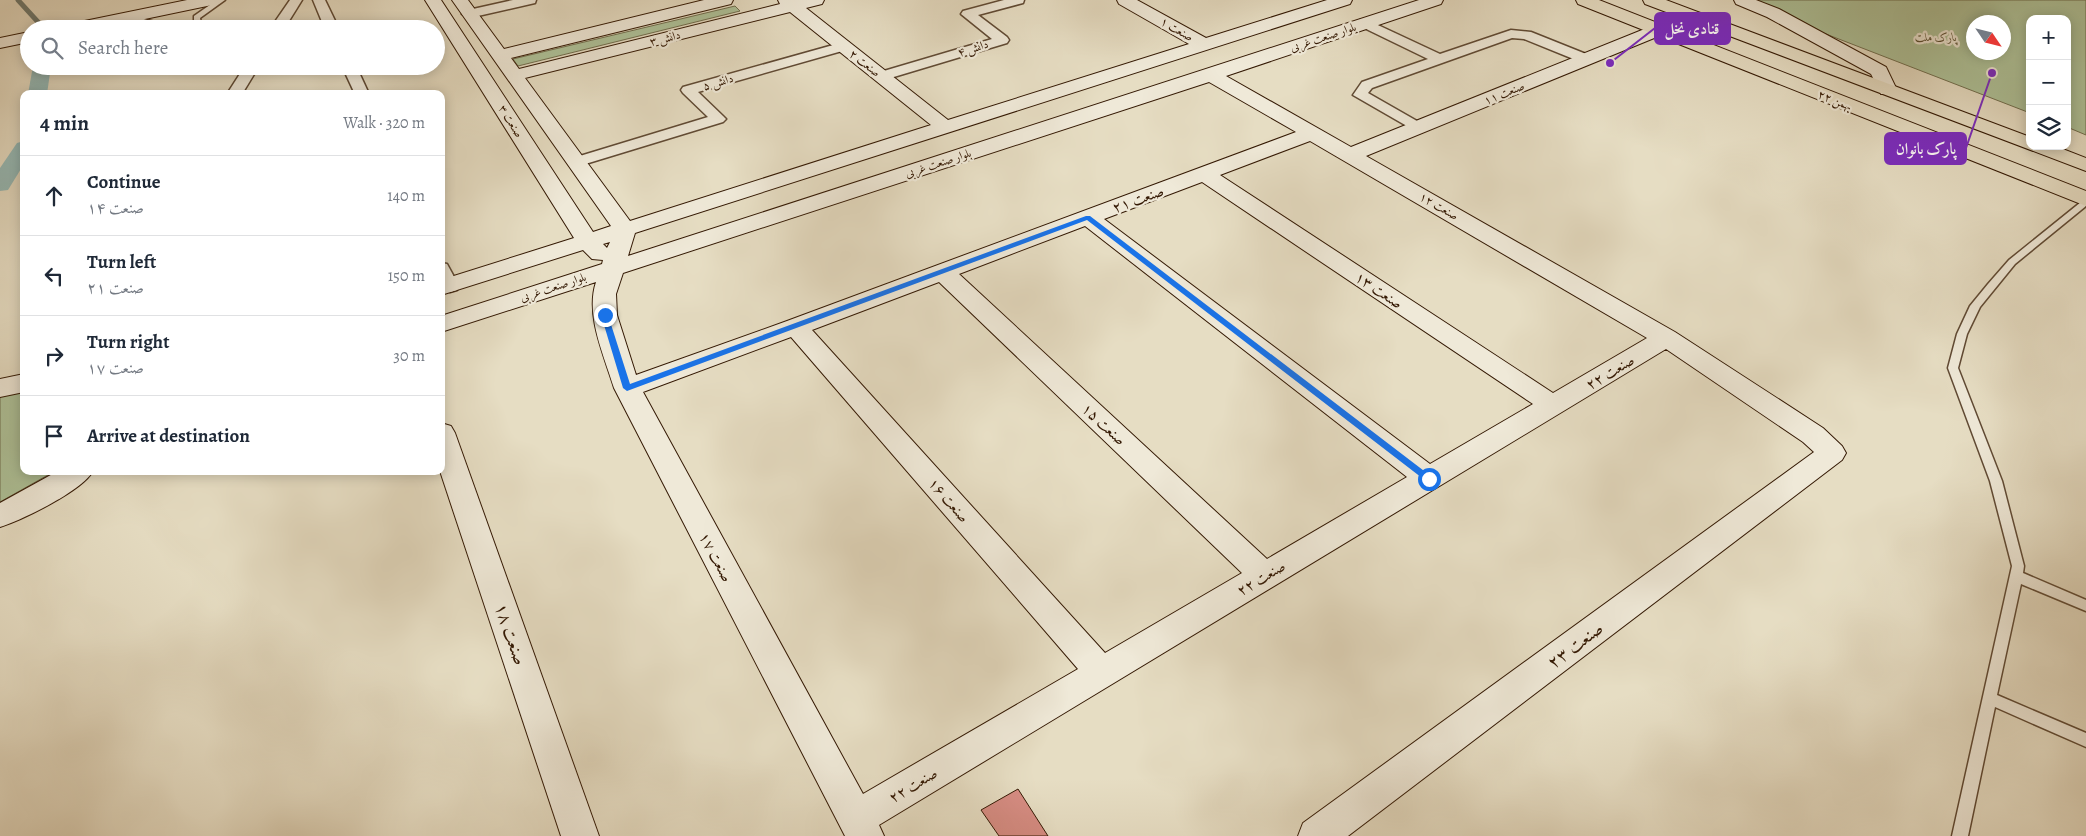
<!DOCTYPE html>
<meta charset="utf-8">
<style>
:root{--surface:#fff;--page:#f6f6f7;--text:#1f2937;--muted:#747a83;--line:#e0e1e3}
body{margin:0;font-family:Alegreya,Amiri,serif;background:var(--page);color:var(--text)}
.controls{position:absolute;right:15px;top:15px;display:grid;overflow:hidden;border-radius:10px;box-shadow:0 2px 12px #0003}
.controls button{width:45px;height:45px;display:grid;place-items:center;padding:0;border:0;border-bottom:1px solid var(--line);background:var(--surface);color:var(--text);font:25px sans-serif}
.compass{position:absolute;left:1966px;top:15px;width:45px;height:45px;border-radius:50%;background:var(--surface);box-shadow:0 2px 12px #0003;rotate:125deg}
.stop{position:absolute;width:15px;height:15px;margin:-11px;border:4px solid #1a73e8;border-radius:50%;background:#fff}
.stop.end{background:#1a73e8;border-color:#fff;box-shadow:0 1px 5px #0008}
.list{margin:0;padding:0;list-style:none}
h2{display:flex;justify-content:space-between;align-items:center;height:65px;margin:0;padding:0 20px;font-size:21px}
h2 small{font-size:16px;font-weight:400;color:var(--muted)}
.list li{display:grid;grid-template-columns:32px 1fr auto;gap:15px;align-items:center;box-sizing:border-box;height:80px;padding:0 20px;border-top:1px solid var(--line)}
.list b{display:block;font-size:19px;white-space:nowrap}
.list p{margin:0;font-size:16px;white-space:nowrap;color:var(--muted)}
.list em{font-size:16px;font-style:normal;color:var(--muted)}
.icon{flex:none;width:28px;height:28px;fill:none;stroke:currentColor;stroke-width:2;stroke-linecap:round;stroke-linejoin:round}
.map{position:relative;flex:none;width:2086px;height:836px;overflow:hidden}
.search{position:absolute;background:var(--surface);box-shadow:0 2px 12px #0003;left:20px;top:20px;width:425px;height:55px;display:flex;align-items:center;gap:12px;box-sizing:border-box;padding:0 18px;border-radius:28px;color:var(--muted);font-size:19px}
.panel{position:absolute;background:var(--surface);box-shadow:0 2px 12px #0003;left:20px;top:90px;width:425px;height:385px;border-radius:10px}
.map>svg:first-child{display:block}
.green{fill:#aec299;stroke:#716e4e;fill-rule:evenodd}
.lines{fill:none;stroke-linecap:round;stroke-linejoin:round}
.stream{stroke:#6f7a70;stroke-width:5}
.canal{fill:#97bbb8;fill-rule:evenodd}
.building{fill:#d78d84;stroke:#341904}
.lane-casing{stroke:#604a34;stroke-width:3}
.street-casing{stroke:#604a34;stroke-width:3}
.secondary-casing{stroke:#341904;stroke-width:2}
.highway-casing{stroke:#341904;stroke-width:2}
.lane{fill:#efe9d8;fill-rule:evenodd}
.street{fill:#efe9d8;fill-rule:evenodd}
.secondary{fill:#efe9d8;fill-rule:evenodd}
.highway{fill:#e6ddc3;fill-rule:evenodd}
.route{fill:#1a73e8}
.labels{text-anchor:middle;stroke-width:4.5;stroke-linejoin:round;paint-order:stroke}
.far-street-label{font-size:12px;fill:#341904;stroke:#efe9d8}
.far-park-label{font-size:12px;font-style:italic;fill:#594c31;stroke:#efe9d8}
.street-label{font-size:15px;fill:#341904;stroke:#efe9d8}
.near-street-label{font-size:18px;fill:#341904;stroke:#efe9d8}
.leader{fill:none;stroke:#7b2cbf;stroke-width:2}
.callout-dot{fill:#7b2cbf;stroke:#efe9d8;stroke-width:2}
.callout{fill:#7b2cbf;stroke:#7b2cbf;stroke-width:2}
.callout-label{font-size:16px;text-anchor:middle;font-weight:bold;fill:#fff}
</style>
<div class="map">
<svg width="2086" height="836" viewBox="0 0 2086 836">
<rect width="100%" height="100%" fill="#e6ddc3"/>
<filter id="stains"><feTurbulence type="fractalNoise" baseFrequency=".004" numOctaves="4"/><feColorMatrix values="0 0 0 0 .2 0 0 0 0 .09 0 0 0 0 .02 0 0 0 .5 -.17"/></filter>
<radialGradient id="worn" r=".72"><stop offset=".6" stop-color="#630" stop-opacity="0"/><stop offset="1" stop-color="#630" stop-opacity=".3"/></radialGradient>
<g class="green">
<path d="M1738,0H2086V135L2067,127V19H2030V113ZM1974,22H2004V52H1974Z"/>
<polygon points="735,6 740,11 518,66 513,59"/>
<polygon points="9,393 24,393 24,471 55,471 0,502 0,395"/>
</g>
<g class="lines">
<polyline class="stream" points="18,0 38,22"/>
<g class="canal">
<polygon points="33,66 51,66 47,94 28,94"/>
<polygon points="24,141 24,164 8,190 0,191 0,168 17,143"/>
</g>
</g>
<polygon class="building" points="1018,789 1048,836 999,836 981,810"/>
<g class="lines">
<defs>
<g id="lane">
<polygon points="217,0 225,0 200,18 202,29 194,29 194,16"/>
<polygon points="129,15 162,24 164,29 157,29 157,26 127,18 126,17"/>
<polygon points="2086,198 2086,206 2015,264 1980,307 1967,334 1958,368 2002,481 2024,566 2023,573 2086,600 2086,611 2021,584 1997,695 2086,733 2086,747 1995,707 1968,836 1952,836 2012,566 1990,481 1948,368 1957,334 1970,306 1988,284 2009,260"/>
</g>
<g id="street">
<polygon points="290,0 302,0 284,29 270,29"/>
<polygon points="313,0 325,0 339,29 325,29"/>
<polygon points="513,0 536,0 535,3 469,18 462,14 464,11"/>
<polygon points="1004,0 1024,0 1023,3 978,15 1007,37 1009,40 1007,43 887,79 877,79 875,76 877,73 992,39 961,14 963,11"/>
<polygon points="1365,19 1440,54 1511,30 1531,32 1591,56 1593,59 1591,62 1581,62 1524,39 1512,38 1372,88 1368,93 1424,125 1427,128 1424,131 1419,133 1353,95 1362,82 1428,59 1360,26 1358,23 1360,20"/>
<polygon points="844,42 849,43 851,46 849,49 698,92 723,116 726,119 723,122 582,165 570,165 568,162 570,159 708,117 683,93 681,90 683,87"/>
<polygon points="245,66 259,66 242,94 227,94"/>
<polygon points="342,66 356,66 369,94 355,94"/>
<polygon points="441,263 447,264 459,286 457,290 450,292 441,287"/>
</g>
<g id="secondary">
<polygon points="187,0 220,0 218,4 212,5 97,29 61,29 64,25 70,24"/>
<path d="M425,0H441L593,232L611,226L452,0H468L504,49L704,0H733L731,4L511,58L519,69L780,4L778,0H824L822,4L806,8L948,120L1189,44L1119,4L1117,0H1137L1206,38L1327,0H1352L1350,4L635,233L628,256L1419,0H1443L1441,4L1226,76L1351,147L1652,26H1664L1667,30L1664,34L1366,156L1675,332L1823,428L1842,446L1846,453L1842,460L1348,836H1298L1303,823L1814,452L1803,442L1666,349L879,825L884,836H845L614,388C604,355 585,315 596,282L441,332V316L602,264L603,260L592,259L583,250L441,295V280L574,238ZM790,12L931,125L630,221L525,78ZM1209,82L1296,132L787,321L636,375L617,315L616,294L623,273ZM1310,141L1647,338L1553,393L1220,175ZM1202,182L1533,404L1430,464L1104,219ZM1085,226L1407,477L1267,559L959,274ZM610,242L607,248L603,244ZM939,282L1242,573L1105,653L812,330ZM791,337L1078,669L863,794L643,392Z"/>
<polygon points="1734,0 1756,0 1779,9 1886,67 1897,90 1895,94 1881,94 1871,74 1767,17 1736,4"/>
<polygon points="29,32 29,42 0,48 0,38"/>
<polygon points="24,374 24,392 0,397 0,379"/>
<polygon points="441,423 451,426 455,433 599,836 561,836 440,471"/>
<path d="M58,471H93C82,491 22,520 0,527V503Z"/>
</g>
<g id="highway">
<polygon points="1576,0 1599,0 2086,191 2086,206 1578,4"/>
<polygon points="1643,0 1666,0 2030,137 2030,146 2055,146 2086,158 2086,171 1645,4"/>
</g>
</defs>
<use href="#lane" class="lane-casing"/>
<use href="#street" class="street-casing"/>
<use href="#secondary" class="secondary-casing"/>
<use href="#highway" class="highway-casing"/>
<use href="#lane" class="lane"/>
<use href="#street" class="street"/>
<use href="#secondary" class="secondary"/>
<use href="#highway" class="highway"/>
</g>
<polygon class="route" points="1086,216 1090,216 1432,477 1432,481 1426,481 1087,220 627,391 623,388 601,315 605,313 608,315 630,384"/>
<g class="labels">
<g class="far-street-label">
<text transform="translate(1177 29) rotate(30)" y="4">صنعت ۱</text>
<text transform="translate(1323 37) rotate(-18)" y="4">بلوار صنعت غربی</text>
<text transform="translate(665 38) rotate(-14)" y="4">دانش ۳</text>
<text transform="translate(973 48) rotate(-17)" y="4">دانش ۴</text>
<text transform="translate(865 63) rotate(38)" y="4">صنعت ۲</text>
<text transform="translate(718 82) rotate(-16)" y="4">دانش ۵</text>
<text transform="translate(1504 93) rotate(-22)" y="4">صنعت ۱۱</text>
<text transform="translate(1835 100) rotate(22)" y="4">۲۲ بهمن</text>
<text transform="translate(511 121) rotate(58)" y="4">صنعت ۳</text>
<text transform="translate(938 163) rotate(-18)" y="4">بلوار صنعت غربی</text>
<text transform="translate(1439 206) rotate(30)" y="4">صنعت ۱۲</text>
<text transform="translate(553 287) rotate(-18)" y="4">بلوار صنعت غربی</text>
</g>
<g class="far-park-label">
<text x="1936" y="41">پارک ملت</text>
</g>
<g class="street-label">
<text transform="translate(1138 199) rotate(-20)" y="5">صنعت ۲۱</text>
<text transform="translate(1379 290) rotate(34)" y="5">صنعت ۱۳</text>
<text transform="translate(1610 372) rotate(-31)" y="5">صنعت ۲۲</text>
<text transform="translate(1104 424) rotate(43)" y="5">صنعت ۱۵</text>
<text transform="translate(949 500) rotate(49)" y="5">صنعت ۱۶</text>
<text transform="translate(716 557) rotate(62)" y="5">صنعت ۱۷</text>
<text transform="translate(1261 578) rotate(-31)" y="5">صنعت ۲۲</text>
<text transform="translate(913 785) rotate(-31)" y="5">صنعت ۲۲</text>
</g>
<g class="near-street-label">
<text transform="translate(511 634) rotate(71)" y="6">صنعت ۱۸</text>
<text transform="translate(1575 645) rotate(-37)" y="6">صنعت ۲۳</text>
</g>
</g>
<path class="leader" d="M1610 63L1655 28M1992 73L1966 148"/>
<g class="callout-dot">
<circle cx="1610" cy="63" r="5"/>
<circle cx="1992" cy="73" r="5"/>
</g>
<g class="callout">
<rect x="1655" y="13" width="75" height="31" rx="5"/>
<rect x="1885" y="133" width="81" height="31" rx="5"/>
</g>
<g class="callout-label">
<text x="1692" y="34">قنادی نخل</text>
<text x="1926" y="154">پارک بانوان</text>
</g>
<rect width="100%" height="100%" filter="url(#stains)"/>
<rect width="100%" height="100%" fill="url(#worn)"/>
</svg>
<div class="controls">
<button>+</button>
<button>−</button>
<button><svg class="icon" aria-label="layers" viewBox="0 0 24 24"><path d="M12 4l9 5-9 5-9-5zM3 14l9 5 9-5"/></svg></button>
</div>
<svg class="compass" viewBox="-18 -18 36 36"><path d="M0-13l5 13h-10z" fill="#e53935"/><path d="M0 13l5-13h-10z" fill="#747a83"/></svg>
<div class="stop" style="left:1429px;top:479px"></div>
<div class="stop end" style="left:605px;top:315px"></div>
<div class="search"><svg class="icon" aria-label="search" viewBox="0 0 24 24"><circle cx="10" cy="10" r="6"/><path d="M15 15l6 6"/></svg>Search here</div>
<section class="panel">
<h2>4 min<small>Walk · 320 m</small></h2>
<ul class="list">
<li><svg class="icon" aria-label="ahead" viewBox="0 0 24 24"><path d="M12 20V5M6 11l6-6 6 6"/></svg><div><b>Continue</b><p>صنعت ۱۴</p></div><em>140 m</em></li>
<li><svg class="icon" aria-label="left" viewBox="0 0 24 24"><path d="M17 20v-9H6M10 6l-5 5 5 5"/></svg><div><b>Turn left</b><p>صنعت ۲۱</p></div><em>150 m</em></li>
<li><svg class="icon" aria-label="right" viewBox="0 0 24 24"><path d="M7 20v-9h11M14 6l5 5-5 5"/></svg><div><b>Turn right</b><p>صنعت ۱۷</p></div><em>30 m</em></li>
<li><svg class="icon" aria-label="arrive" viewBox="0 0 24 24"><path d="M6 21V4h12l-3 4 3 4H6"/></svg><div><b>Arrive at destination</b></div></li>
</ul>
</section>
</div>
